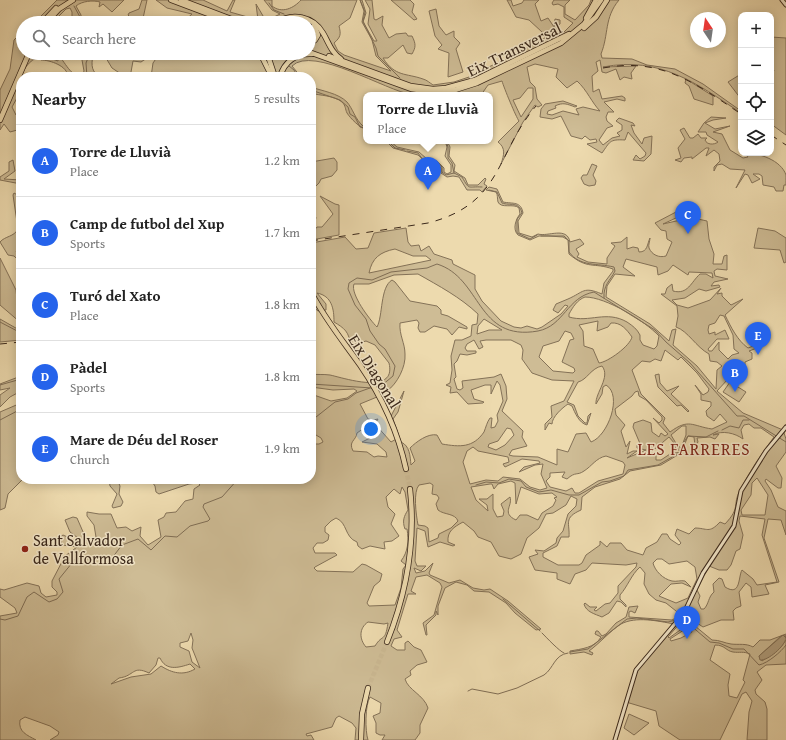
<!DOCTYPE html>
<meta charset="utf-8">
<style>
:root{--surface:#fff;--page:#f6f6f6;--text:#222;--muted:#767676;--line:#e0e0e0;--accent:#2563eb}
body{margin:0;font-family:"Gentium Book Plus",serif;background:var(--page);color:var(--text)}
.controls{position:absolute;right:12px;top:12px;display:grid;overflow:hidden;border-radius:8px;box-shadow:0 2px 10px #0003}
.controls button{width:36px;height:36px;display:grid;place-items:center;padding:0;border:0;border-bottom:1px solid var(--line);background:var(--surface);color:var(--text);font:20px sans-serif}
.compass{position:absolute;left:690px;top:12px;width:36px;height:36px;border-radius:50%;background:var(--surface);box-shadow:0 2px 10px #0003;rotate:347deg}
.you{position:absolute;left:371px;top:429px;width:14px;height:14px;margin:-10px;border:3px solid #fff;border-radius:50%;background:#1a73e8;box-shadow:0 0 0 6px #1a73e833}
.badge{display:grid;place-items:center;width:26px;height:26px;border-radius:50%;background:var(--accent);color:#fff;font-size:13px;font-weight:700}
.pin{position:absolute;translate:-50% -33px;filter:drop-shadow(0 1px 2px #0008)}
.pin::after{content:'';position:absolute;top:21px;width:14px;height:12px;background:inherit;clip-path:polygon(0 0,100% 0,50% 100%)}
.popup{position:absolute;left:363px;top:92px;width:130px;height:52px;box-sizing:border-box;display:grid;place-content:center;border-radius:8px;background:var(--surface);filter:drop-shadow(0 1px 3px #0005);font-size:13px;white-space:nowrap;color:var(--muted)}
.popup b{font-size:15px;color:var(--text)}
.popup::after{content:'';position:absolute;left:50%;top:100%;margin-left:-8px;border:8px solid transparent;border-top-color:var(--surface)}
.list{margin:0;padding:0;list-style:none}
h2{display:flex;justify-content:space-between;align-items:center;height:52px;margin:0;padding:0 16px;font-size:17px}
h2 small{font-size:13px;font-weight:400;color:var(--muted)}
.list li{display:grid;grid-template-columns:26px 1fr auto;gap:12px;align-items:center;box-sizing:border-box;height:72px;padding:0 16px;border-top:1px solid var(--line)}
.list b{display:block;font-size:15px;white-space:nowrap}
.list p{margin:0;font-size:13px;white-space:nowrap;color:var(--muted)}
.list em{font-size:13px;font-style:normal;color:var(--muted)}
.icon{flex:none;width:22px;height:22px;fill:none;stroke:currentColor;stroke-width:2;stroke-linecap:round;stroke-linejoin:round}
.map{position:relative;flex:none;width:786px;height:740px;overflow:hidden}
.search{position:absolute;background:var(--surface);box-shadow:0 2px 10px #0003;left:16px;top:16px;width:300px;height:44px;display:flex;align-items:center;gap:10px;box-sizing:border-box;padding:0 14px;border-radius:22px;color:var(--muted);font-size:15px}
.panel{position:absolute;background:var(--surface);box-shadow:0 2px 10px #0003;left:16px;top:72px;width:300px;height:412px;border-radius:16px}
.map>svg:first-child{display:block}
.green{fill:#cebc95;stroke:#847258;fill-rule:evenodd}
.water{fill:#b09d7c;stroke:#806e55}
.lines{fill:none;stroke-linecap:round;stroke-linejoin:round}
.stream{stroke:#806e55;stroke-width:1}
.highway-tunnel{stroke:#c9b690;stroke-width:4.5;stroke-dasharray:4.5 2;stroke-linecap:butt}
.secondary-casing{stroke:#39271a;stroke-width:5}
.highway-casing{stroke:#39271a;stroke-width:6}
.secondary{stroke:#f3e7ca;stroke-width:3}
.highway{stroke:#eddaae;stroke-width:4.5}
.rail{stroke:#39271a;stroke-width:1;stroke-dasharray:7 7;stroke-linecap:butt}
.poi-dot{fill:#8f2418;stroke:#f3e7ca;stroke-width:1.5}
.labels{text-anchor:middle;stroke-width:3;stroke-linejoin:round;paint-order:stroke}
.street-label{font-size:16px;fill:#39271a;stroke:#f3e7ca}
.poi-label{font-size:16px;fill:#39271a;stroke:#f3e7ca;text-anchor:start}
.neighbourhood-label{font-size:17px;letter-spacing:1px;fill:#7a1f14;stroke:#f3e7ca}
</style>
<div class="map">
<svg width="786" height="740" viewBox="0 0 786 740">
<rect width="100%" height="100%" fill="#eddaae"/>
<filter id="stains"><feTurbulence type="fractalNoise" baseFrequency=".005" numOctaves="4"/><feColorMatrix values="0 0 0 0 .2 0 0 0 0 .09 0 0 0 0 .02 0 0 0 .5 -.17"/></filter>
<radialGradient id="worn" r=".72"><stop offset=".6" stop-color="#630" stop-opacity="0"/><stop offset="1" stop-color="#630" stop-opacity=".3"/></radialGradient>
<g class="green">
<path d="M57,0H124L112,12L103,4L99,7L100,2C93,0 82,1 76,6L81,15V23H65L58,20L72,19V12L70,8L66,9L52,23H34Z"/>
<polygon points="142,0 147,0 142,23 121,23 123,20 127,21 131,18 128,15 129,13 139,9"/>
<path d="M156,0H203L227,11L233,0H235L230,12L258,20L256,4L266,21L280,14L272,10L264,0H272V6C282,14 294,8 301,0H357L350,18L339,26C341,34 341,37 334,43L338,51L344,55L391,71L376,56L372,40L362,22L364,11L360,0H362L366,13L363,22L374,41H377L368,24L370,9L365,0H372L374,19L376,20L383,16L382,25L389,38L396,34L406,33L408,36H412C416,44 416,47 412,54L407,53L403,45L388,58H383C395,77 406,73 423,79C427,80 430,83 433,85L454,82L478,74V72L510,57L545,38L542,32L529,20L516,17L507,0H511L513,6L522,3L524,0H539L535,4L541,21L548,18L554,27L555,19L560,20V24L557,27L555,38L563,33L573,23L564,17V7L558,4L553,5L552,3L554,0H570L565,5V14L575,20L589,5L591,0H619C604,18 609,34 601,54L602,58L632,59L647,65L675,69L703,84L741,111V113C696,83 660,56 603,67L636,66L631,73L632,79L624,77L620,80L616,69L606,73L602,72L600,60L596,62L598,71L592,76L593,92L599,89L602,99L622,96L625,98V101L617,99L604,102L614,112H608L606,117L607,121L613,126L607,128L599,140L603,145L612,138L620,136L617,133L622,130V125L616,121L619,118L633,123L635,126L631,125L634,133L642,144L644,138L652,136L651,154L644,161L633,160L636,155L640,159L645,156L646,153L628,132L625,140C609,139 610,142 602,153L587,144L597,142L596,139L590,140L585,136L582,139L571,136L561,116L552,119L540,117L541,109L545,104L563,101L577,106L575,107C567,104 563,102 555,106L556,108L548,111L547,114L552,115L563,111L579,115L576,109L583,107L600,111C592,103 587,90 577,81L567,88L556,77L558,69L535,64L527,67L530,82L535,87L537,99L542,105L538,107L535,105L523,122L501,164C504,155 506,148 498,142L519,121C516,117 504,88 502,81L488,85L481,95C459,95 435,98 413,95C386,91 313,45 292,66L301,77H151L153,63L160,53H188L196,58L203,57L207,53H309V23H182L192,14L167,8ZM528,88H533V99L521,117L513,100L520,98Z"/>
<polygon points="391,0 410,0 414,4 412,12 417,19 414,20"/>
<polygon points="436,9 439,26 446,35 454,31 454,37 460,43 456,49 463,72 448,77 449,53 438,49 442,45 435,36 429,11"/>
<path d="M23,31V53H38L37,58C25,62 21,77 16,87L21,85V99L17,98L12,107L16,115L21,106L18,116L20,118L21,112V129L10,132L4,124L0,130V90L10,69L14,40Z"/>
<polygon points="771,37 786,38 786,135 771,124 771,72 774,71 771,63"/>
<path d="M51,53L57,54C65,61 71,78 82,76L84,71L82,60L87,53H93C92,63 90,69 98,76L107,77H68C68,66 50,60 41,60V57L44,56L58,61V57Z"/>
<polygon points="103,53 149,53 147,58 141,62 133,61 131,72 134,77 120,77 121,74 112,68"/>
<polygon points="741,74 741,99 728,82"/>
<polygon points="686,79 713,96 713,105 694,99 689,86 685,83"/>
<path d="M311,87C322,91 338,93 347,102C353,109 355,119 363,126H366V129C361,129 350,118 347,113C345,109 346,106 342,102C333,95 321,96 311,93Z"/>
<path d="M711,117L726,118L713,120L705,123L715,129L730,126L713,132L722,134L730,150L743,158L748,157L745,153C759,153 781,160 786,175C786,178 786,183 786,185H784L783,191H776L774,187L763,185L762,176L759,174H753L760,179L752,183L748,175L745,174L736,188L745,170L730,169L722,164L717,165L714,171V167L720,161L719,154L714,150L706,156L709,148H706L692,159V157L684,158L681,162L675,160L681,158L678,148L685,139L680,130L684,128L690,138H693L698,134L701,138H707L705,140C707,145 714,145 718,142L707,135L706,132H698L704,123Z"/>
<polygon points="386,141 390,141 397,147 419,152 427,159 437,161 444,168 444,172 447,174 451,172 451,165 445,156 447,147 445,141 447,141 450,147 449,156 455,165 454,171 465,178 468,185 478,185 485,178 486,179 484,184 487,186 482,192 480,190 467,190 459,177 453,176 447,177 441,173 441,168 436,164 425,161 418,155 393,148"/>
<polygon points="334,158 337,162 337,170 332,176 321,179 319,183 311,191 311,162"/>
<polygon points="13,160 15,171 4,179 21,180 21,184 0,180 0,177 9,171 9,162"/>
<polygon points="592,164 597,166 593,175 596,181 595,185 589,186 584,184 581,178 583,175 587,175"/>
<path d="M489,187L497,189L503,202C513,204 521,201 523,213L518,221L519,233L532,237L538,234C548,237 567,226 570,242L580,239L584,244L576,249L579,254L577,257L588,262L607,264V258L615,246L611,243L621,242L627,237V249L633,247L638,248L639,252C648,252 647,244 650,238C650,241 648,245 649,248C652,255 659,258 666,256L672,242L667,239L666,231L661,230L655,223L676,212L686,217H678L663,224L685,219L692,221L698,219L707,221L709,239L714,254L713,264H722L724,256L727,255V270L717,269L714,271L715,276L728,279L714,282L711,286L719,285L720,287L706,291L699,289L685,298L672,300L677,305L688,308L710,300L721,288L717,294L722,293V296L731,305L743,299L725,315C731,327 737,340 748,348L756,345L757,348L749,351L752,353V359L745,362V370L742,377L738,375L734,381L728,379L717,391L743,413L783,430L786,439V452L776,466L782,478L781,488H778L766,479L765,481L771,490L778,507L786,511V535L781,520L768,519L764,538L779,582L765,585L769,594L752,597L751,587L746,583L739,592L741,606L736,608L733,611L734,620H721L703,627L697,623L695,626L712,640C720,640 724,643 731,644C739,645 746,643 753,647L760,640H770L786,634V638L785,635L781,636L759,656L762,661L765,659L780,648L786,640V664L766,665L757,672L762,680L755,690L756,694L765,702L767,709V740H747L749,712L752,701L746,692L742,694L720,740H680L659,726L656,711L626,702L635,668L674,624C658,621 636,616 621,624C610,631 600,643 589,651L593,653L592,655L584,652L570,654V651C581,649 595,648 601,637L595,634L596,631H598L602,636L606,634L616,623L626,617L629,607L638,606L635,613L631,611L629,612V617L672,620L681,615L666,603L656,600L649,594L644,584L645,573L640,567C631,575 628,586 620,595V599L626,605V607L621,602L617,601L609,613L602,617C595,614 586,612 584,604L585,603L590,607H597L594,610L596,611L605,604L610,603L618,593V586L636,567L637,563L626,565L592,563L586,570L575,574L570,584L557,579V573L535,570L529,557L538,554L535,550L544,551L556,543L557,538L563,531L568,514L576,506L577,499L571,496L566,505L553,513L546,514L539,528L527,538L521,554L511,559L499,556L491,542L478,537L474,531L463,522C454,527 447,531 448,542L455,545L453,546L440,542L428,547L425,531L417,528L415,561L417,566H426L421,571L414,568L416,573L425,571L433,563L429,573L430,575L449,583L460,580L473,588L484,590L490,589L508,601L541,629L536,630L515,613L506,603L489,592L474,591L467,585L456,582L445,588L438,606V615L436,611V615L426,625L427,635H426L423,623L434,615L442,587L440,583L427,575L416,577L411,591L416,594H408L397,630L402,637L394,639L391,646L397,650H405V643L408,641L414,647L421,650L427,662L417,665L410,671L411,675L405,679C408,690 424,695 428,708L420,725V733L415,740H382L385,735H380L376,733V723L373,716L380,713L381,703L370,697C365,705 365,731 368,740H355L356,728L352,723L339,716L336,718L332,727L306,734L307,736L311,735L314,740H50L58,735L59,732L50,726L25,717L20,720C18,732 27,735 36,740H0V616L17,613L15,608L0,597V589L4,590L27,583L39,586L41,593L46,597L57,595V592L52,587V581L65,556L77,547L62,545L60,537L63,535L74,540L78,538L70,532L65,520L73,517L77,518L87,541L96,537L94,525L87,516V512L99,514H111L117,528L126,527L132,531L141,527L140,536L148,545L161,537L158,520L164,517L166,513L176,512L185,501L193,499L194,489L200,485L198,483L189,484L159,494L156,492L155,486L150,479H311V444H319L323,442L321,438L311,432V394L331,401L347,398L357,391L354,389L333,390L311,387V374C317,375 323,374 330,375C344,378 397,396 389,363L375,345L366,341L350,346C350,332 344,328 334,322C334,309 332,296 317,293L326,304V310L318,311L311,305V243L345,237L356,249L368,248L374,233L406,228L408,242L411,246L419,245L421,251L429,246L434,254L452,260L453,264L475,275V289L482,301L501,321L514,327L521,328L527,326L537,329L542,327L561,314L568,306L565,305L558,313L553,310L556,304C560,302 564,301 568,299C584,292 583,286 602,294L604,283L613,271V269C593,262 588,270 569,254L568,240L563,237L549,236H539L530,240L518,235C512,229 516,219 520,214L519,208C514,203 501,209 498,202C497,198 498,195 496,192L486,190ZM395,249L413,256H426L431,260L369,273C372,258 380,252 395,249ZM626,259L657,267L658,275L668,271L673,265L688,275L689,272L712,273L713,278L706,274H700C691,282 688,295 673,291L672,284L667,288L665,294H661L677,306L678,316L676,327C688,331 696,347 709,354L710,361L717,362L722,366L717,370L716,389L697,366L673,345L676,329L672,330L669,341L650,324L606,297L607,286L615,274L635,276L623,267ZM418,274C439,286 460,297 478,314L477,324L472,325L471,336L462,340H455L451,356L452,370L450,383L446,385L451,387L450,393L457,392L468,404L483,403L484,402L474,399L471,390L485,385H491V394L497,381L500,385L503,401L497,415L498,421L495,427L491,428L492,418H490C487,422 486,427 484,432C473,448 460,447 442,444L437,435C428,433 416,442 410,448L415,461L411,465C410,456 410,446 401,442L393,419L398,412L404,391L391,416L398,438L391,442L375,424L378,419L373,420L368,419L360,404L377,397L387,400L390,396L387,391C397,384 406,367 405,354C405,343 399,335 400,323L417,320L419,323L418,328L420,332H425L434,326L447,329L452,335L459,327L467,329V327L448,316L441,314V310L437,306L410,301L395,282L392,280C380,287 383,316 377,327C370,320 350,294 354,284H369L394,275ZM585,297C606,297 645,321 659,336L657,346L654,349L643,345L640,340V335C637,329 633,326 627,322C606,310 590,323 569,317V314C573,307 577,300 585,297ZM720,315L724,316L733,335L734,349L739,353L732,355L728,359L719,350V342L712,351H709L708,349L717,339H729L725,330L715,335V332L709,334L708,330L709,325L715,323ZM484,319L502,330H489L477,334L478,326ZM598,321L597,331L608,327L611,323C621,322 627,330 632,337C630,346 608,362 599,363L593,349L584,346L583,331L579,325ZM565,331L571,333L574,339L570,340L562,362L574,368L575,371L573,373L553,371L539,357L543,346L559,341ZM474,340L479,349L483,347L480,341L486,340H511L521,345L523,350L522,359L532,373L552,380L574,381L564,401L551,406L552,417L545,424V430L549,423L552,424C552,417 562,408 568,404L572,406C575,413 579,423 587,425L591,413L588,416L587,423H585L578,416L574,405L567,402L578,382C587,380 591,368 602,366C611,377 595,393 596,404L602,394L603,387L606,385C623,395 608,436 591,442L586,433L576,434L568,452L557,449V465L538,457L513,456L509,455L512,450L527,446L522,437L523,431L502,411L507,399L506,386L501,374L494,377L462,381L463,388L460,390L457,389L454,379L456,377L454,364L457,361L460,354L467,355L476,353V351H467L465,348L467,344ZM665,350L678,360L681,357L697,373L709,389L708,392L703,395L695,385L701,394V400L711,402V406L706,411L707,416L714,421L720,414L727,422L712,429C692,426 689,418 670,432L663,423L665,418L641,394L632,370L642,361L650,362L655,359L661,361ZM638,391L639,396L646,400L662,417V420L659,423L653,418L668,434L665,436L661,433L659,437L652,432L651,423L643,420L634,423L633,427L641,446L637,445V448L646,450L627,458L637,451H633L627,454L630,441L626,447L621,431L625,425L616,415L615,409L632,396L635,392ZM749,424L754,428H761L774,437C761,454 750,471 740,490C732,506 741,507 725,524L720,522C709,534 707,528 695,528L689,534L677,529L675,535L681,543L679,545L670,539L667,534H662L657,542L646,548L643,555L627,550L621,543H610L607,547L600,541V545L586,555L582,563L579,565H558L543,557V553L557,546L561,537H569C570,523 563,518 581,510L582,497L595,487L620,479L630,471L661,465L681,453L688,436L694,437L695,446L698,442L697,438L710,437L715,439L719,434L713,435C722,430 735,433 743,439L741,430L744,425ZM367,426L365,433L372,437L362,442L377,444L386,452L387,457L378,456L374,457L367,452L353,451C348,441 356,441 357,433ZM682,426H686V435L681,448L677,445L671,435ZM507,428L511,429L514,435L505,445L496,450L488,447L489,444L498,441ZM669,437L675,444V447L681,452L670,454L661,460H656V453L647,456V453L656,448ZM473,447L478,451L508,457L509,462L503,464L505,467L522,459L539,461L540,463L524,467L519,472L535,465L543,464L541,474L547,488L540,490L530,487L520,479L503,477L498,481L486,480L470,484L463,462L467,451ZM606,456L623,462L625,465L623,474L598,481L579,493H575L572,488L566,491L550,487L546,481L550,477V473L565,472L562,477L567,479C576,471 577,476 584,471C592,466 596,458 606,456ZM757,478L768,495L765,515H742L741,510L751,495L752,483ZM511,481L515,483L516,504L521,487L539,494L552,493L557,497L554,498L556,500L553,506L542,513L538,520L527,515H520L516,520C501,513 513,506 510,497L501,504L504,511L503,516L497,517L493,509V494L487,499H479L487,505L488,511L476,500L471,487L490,484H492L494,489L498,484ZM430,483L433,485L432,494L437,495L439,498L436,504L438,510C444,515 455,513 458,521L451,528L439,534L438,538L429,542L428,528L425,526L418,525C416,514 413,492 419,485ZM402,487L405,492L408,510C404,516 402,521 405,529H407C409,541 408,552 401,561L406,565L403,569L401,588L395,605L369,606L367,603L374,586L380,581L382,574L366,565L362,564L353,572L317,571L314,568L315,567L337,555L335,553H315L313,548L317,543H323L328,540L329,535L325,532V527L331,521L336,518C348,523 344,537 357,542L358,546L362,549L370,546L385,549L384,542L392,541L399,536L391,524L395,514L388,507L386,497L394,489L400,494ZM740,516L765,519L762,535L777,582L757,585L753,579L742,570C738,577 741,597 725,587L722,579L719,578L713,584L714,592C708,597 709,604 704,609H701L698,602L700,596L697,590L709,566L719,570H727L731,565L736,551L740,549L743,535L739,521ZM657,559H662L669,564L687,561L695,567L697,579L688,598L676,603L659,596L671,584L682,583L691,587L685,581C681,580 676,582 672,581C663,579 655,571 653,563ZM368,622L384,624L388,623C385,643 383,633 375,646L366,647C359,639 359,628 368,622ZM681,622L690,626L692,632L681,638L671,641L670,639L687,628H683L669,638L668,637ZM191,633L193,640L192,648L200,668L192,662L189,651L180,647V643L188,641ZM715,645C725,645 726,651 733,652C740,653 743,651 750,654L743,680L745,682L737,698L729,696L728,685L730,674L710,660ZM158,658H160C166,671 178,668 190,664L195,669C183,676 172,673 161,666L151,674L131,677L111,684L119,678C135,676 132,665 149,673L156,665Z"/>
<path d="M14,193L21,197V246L16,251L21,259L20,262L14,256L8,255L0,242C5,236 14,237 18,229L13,195Z"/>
<polygon points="320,196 335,204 339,205 339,235 311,240 311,214 315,215 316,218 311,228 313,232 317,227 322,227 333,214"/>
<polygon points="758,228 775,231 786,238 786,262 784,263 780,250 754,248"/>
<polygon points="0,258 16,290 18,308 21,310 21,323 0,305"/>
<polygon points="0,319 21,331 21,340 0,342"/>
<polygon points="659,374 660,383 667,391 679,386 671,394 689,411 688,412 681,405 677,406 658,387 655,375"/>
<polygon points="21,376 21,391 10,397 0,407 0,395 10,388 0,390 0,384"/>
<polygon points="730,382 746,392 739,402 723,392"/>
<polygon points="21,403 21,479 23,479 8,494 5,508 0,510 0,412"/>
<polygon points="109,479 117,479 120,486 119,494 123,502 121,506 113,508 112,506 117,494 110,486"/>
<polygon points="629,714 649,723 634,735 624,728"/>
</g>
<path class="water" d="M783,635L786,638C785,646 768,661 760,660L759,656Z"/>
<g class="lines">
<g class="stream">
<polyline points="360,0 365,12 363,21 376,48 378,56 400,78"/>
<polyline points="269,3 274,10 284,14"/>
<polyline points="74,6 80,17 79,23"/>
<polyline points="286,21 287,23"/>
<polyline points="281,53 286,60"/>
<polyline points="285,58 286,54 292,53"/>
<polyline points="289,66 294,70 298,77"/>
<polyline points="87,77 86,63 90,53"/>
<polyline points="311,90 340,100 348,107 350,114 355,117 360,127 366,128"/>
<polyline points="388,141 395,148 405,150"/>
<polyline points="446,141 448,147 448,158 452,163 454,173"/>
<polyline points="407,151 418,153 423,160 436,162 442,167 442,172 446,175 454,173"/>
<path d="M454,173L462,177C470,191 467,186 482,187"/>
<path d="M489,190L497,192L502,203C510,206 519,201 522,213L517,219V233L530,239L537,235"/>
<path d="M541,236H564L569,241V252C580,267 597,263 614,267L615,271C610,281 603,285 604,298"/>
<polyline points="0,322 21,333"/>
<polyline points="311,384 372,388"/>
<polyline points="0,385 21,379"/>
<path d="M375,387L381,386L393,376L395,366L385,349L379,344L370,331L366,319L355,305L348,289L349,283L357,278L372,280L391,272L427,268L437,264C482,278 476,342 538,331C564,326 567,297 594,292L655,330L666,342L690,363L737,416H744L786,442"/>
<polyline points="0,420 21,409"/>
<polyline points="311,421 335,402 348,399 356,393 370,388"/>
<polyline points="722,430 730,426 739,428 743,420 749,420"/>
<polyline points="476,485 486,482 499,483 509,479 521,481 526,487 539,492 551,490 569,495 579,495 602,482 610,481 624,476 628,470 658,465 681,452 682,445 688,436 706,437 718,431"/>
<polyline points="503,599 540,631"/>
<polyline points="0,619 5,620 18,616 27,597 34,592 49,602 57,599 63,592 59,579 76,558 104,560 112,558 122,545 138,539 151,550 165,536 177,537 190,526 208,521 210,519 203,507 204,504 222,497 238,479"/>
<path d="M681,621L690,625L710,642L719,643L733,649H744L759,665C768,663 781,652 786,645"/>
<path d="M542,633C547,638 559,651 564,653"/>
<polyline points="570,652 588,649 627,619 637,618 668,622 676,620"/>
<path d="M468,691L472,689L498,694L517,688L544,675C554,668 554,655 568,653"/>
</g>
<g class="highway-tunnel">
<polyline points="406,469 410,489"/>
<polyline points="368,688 387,642"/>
</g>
<defs>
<g id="secondary">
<polyline points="782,0 786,5"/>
<polyline points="615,740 636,670 684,613 703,573 734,526 741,491 766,451 786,427"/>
</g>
<g id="highway">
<polyline points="171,0 232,23"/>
<polyline points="181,0 242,23"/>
<polyline points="586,18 596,0"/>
<polyline points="42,23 56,8"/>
<polyline points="46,23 59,9 73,0"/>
<path d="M276,23C292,12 313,16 323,33C329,43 331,52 341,59"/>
<polyline points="584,28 596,17 607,0"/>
<polyline points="309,44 315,40 318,35 314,25"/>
<polyline points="309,52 411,89 433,92 455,90 477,83 561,43 584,24 601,0"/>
<polyline points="260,53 272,77"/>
<polyline points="267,53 275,77"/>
<polyline points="329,56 411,86 433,89 446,88 475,80 569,34"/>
<path d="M280,77C284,62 296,53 312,54"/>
<polyline points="0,120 29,53"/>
<path d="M311,292C324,318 343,341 360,365C382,397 398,432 406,469"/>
<path d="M387,642C407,592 416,543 410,489"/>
<polyline points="361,740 362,714 368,688"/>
</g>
</defs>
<use href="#secondary" class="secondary-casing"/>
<use href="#highway" class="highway-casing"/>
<use href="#secondary" class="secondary"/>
<use href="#highway" class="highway"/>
<g class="rail">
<path d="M603,68C661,57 695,83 741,114"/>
<polyline points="771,135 786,145"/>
<path d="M311,241L428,223C503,204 495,154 536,106"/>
<polyline points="0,344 21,342"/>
</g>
</g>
<circle class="poi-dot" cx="25" cy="549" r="4"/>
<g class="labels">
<g class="street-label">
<text transform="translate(514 49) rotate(-26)" y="6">Eix Transversal</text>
<text transform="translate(375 371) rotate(58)" y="6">Eix Diagonal</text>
</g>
<g class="poi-label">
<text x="33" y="546">Sant Salvador<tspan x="33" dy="18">de Vallformosa</tspan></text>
</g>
<g class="neighbourhood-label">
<text x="694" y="455">LES FARRERES</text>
</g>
</g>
<rect width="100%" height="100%" filter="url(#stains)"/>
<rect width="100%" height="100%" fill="url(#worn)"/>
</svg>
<div class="controls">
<button>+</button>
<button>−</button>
<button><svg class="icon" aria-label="locate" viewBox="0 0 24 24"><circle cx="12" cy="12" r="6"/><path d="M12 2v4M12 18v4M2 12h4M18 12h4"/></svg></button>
<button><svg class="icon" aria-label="layers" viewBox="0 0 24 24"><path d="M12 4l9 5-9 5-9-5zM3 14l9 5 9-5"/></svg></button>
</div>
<svg class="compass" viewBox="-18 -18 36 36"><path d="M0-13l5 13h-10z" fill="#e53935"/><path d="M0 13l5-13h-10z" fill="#767676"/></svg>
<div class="you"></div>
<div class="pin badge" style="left:428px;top:190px">A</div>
<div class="popup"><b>Torre de Lluvià</b>Place</div>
<div class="pin badge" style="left:735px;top:392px">B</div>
<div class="pin badge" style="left:688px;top:234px">C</div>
<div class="pin badge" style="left:687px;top:639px">D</div>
<div class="pin badge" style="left:758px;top:355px">E</div>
<div class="search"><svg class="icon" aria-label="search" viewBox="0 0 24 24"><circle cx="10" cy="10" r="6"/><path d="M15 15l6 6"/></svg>Search here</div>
<section class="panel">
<h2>Nearby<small>5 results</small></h2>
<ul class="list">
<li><span class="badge">A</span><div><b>Torre de Lluvià</b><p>Place</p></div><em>1.2 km</em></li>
<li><span class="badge">B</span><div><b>Camp de futbol del Xup</b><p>Sports</p></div><em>1.7 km</em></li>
<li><span class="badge">C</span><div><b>Turó del Xato</b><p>Place</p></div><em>1.8 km</em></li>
<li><span class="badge">D</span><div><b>Pàdel</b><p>Sports</p></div><em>1.8 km</em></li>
<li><span class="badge">E</span><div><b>Mare de Déu del Roser</b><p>Church</p></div><em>1.9 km</em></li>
</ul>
</section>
</div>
